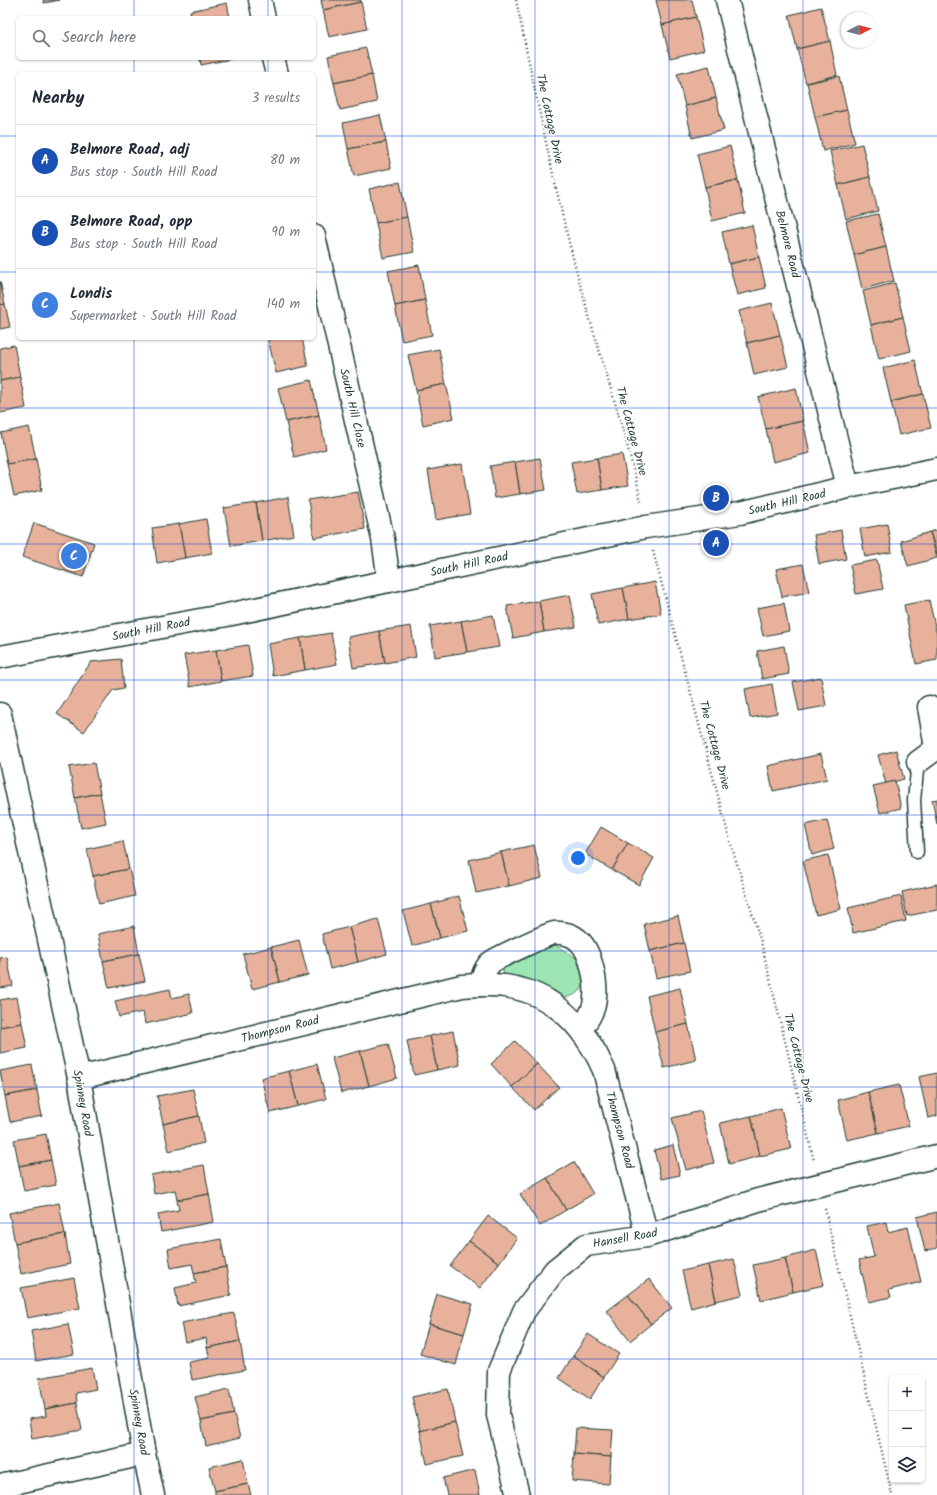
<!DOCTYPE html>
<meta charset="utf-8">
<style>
:root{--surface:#fff;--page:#f2f2f3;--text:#1f2937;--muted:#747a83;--line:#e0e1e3;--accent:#c8321e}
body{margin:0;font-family:Kalam,sans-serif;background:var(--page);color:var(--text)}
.controls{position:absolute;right:12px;bottom:12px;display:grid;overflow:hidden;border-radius:6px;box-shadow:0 1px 3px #0004}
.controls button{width:36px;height:36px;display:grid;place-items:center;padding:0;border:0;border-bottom:1px solid var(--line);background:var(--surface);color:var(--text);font:20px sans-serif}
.compass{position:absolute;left:841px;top:12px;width:36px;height:36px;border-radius:50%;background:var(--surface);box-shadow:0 1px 3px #0004;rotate:83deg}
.you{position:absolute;left:578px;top:858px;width:14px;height:14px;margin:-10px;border:3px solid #fff;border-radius:50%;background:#1a73e8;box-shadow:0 0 0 6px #1a73e833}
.badge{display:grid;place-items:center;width:26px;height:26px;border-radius:50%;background:var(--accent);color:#fff;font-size:13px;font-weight:700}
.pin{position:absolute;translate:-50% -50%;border:2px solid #fff;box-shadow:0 1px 4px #0006}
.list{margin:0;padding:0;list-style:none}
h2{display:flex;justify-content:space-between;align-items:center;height:52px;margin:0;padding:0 16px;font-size:17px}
h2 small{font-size:13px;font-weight:400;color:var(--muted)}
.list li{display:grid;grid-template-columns:26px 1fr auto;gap:12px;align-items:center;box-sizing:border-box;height:72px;padding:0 16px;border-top:1px solid var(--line)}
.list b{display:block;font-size:15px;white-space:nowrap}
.list p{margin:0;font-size:13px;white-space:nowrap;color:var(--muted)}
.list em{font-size:13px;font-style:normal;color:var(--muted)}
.icon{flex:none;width:22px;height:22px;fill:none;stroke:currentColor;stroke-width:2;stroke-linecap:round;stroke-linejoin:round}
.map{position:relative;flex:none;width:937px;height:1495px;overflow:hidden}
.search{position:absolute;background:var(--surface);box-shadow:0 1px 3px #0004;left:16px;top:16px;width:300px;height:44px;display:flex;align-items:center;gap:10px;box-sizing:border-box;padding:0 14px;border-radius:6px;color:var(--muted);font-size:15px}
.panel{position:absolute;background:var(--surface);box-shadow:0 1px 3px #0004;left:16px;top:72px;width:300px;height:268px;border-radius:6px}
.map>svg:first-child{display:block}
.green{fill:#9de5b3;stroke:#5e9174}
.building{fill:#e7b19c;stroke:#1f3d34}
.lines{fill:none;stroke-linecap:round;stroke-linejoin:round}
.service-casing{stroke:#1f3d34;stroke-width:15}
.minor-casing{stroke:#1f3d34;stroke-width:25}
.path{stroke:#1f3d34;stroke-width:2.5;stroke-dasharray:1 3;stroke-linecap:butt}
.service{stroke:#fff;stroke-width:12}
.minor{stroke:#fff;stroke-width:22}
.grid{fill:none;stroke:#1d4ed8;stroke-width:1;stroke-opacity:0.55}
.labels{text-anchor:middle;stroke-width:3;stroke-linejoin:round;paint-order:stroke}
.street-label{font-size:12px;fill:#1f3d34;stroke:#fff}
</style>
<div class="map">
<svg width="937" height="1495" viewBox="0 0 937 1495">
<rect width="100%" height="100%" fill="#fff"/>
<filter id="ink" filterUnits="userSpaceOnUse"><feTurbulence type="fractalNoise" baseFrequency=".025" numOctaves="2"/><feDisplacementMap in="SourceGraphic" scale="8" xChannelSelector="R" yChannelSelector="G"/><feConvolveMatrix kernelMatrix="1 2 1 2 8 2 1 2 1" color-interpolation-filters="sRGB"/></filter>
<g filter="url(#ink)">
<polygon class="green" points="552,943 581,961 584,984 581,990 574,995 564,998 557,998 525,980 503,974 504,966"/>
<g class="building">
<polygon points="43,0 60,0 44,3"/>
<polygon points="321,0 361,0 361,2 323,10"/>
<polygon points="656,0 692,0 696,17 662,25"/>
<polygon points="361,2 367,29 329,37 323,10"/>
<polygon points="227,3 230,18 191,18 190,11"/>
<polygon points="821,7 830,41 797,49 789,15"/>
<polygon points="696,17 704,50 670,58 662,25"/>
<polygon points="830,41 837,75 806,83 797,49"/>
<polygon points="366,48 372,75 334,83 328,56"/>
<polygon points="200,58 236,58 201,65"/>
<polygon points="709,66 716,98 685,106 677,74"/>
<polygon points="372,75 377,102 340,110 334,83"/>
<polygon points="839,76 847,110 815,117 807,83"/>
<polygon points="716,98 724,130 692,138 685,106"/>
<polygon points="847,110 855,143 823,151 815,117"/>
<polygon points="380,115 386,142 348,149 343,123"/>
<polygon points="386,142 391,168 354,176 348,149"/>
<polygon points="862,144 870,177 838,185 830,151"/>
<polygon points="730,146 738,180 705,187 697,154"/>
<polygon points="870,177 878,211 846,219 838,185"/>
<polygon points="738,180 745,213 712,221 705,187"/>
<polygon points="400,182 407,217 376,223 369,189"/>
<polygon points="878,214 886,247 854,255 846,221"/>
<polygon points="407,217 414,252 383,258 376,223"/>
<polygon points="752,225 759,257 729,264 722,232"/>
<polygon points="886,247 894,281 862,289 854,255"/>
<polygon points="759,257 766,288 737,295 729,264"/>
<polygon points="419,265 425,300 395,306 388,271"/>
<polygon points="0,281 5,304 0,305"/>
<polygon points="895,283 903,317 871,325 863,291"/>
<polygon points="425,300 432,335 402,341 395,306"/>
<polygon points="772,303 780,335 747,343 739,311"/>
<polygon points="5,304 10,327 0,329 0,305"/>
<polygon points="903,317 911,351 879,359 871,325"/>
<polygon points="780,335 788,367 754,375 747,343"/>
<polygon points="271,338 302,338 308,366 276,373 268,339"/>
<polygon points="14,345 20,377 0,381 0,348"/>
<polygon points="439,349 446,384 416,390 408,355"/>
<polygon points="915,360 923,394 891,402 883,368"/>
<polygon points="20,377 26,408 0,413 0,381"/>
<polygon points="311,380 319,415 286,422 278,388"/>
<polygon points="446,384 454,418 423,425 416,390"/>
<polygon points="796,388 803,421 766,429 758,397"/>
<polygon points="923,394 931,428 899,435 891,402"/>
<polygon points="319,415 326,449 294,457 286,422"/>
<polygon points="803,421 810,453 773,462 766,429"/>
<polygon points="29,427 36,459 7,464 1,433"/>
<polygon points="622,454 628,486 602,490 597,458"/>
<polygon points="540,458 546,490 520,494 515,462"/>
<polygon points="597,458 602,490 577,494 571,462"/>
<polygon points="36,459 42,490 14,496 7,464"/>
<polygon points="515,462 520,494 495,498 490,466"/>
<polygon points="462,464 470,514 436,520 428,470"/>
<polygon points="358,492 365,529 314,538 308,500"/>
<polygon points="288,497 294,535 262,541 256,503"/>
<polygon points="256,503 262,541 231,546 224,508"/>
<polygon points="206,519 212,553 185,558 179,524"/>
<polygon points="34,523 94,543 83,577 22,557"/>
<polygon points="179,524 185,558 157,563 152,528"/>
<polygon points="887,524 892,552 865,557 860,529"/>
<polygon points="841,530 846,559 819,564 814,535"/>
<polygon points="937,530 937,555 930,532"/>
<polygon points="930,532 937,558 908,566 901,541"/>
<polygon points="877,560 883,589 856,594 850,565"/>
<polygon points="803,564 809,592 782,597 776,569"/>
<polygon points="655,582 661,614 629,619 623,588"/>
<polygon points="623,588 629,619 598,625 592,594"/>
<polygon points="570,595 576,627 544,632 539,601"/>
<polygon points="929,600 937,635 937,660 916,664 904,605"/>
<polygon points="539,601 544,632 513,638 507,606"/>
<polygon points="784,603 789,631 763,636 757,608"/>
<polygon points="493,615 499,647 467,652 461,621"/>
<polygon points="461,621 467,652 435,657 430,626"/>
<polygon points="411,626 416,657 385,663 379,631"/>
<polygon points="379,631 385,663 353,668 348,637"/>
<polygon points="331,633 337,664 305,670 300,638"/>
<polygon points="300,638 305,670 273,676 268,644"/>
<polygon points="248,645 253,676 221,681 216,650"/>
<polygon points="784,646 789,674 762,679 757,651"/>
<polygon points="216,650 221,681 190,687 184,655"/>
<polygon points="121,659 124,688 113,690 84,732 57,714 91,662"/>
<polygon points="821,677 826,706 799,711 793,682"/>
<polygon points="772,684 777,713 750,718 745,689"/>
<polygon points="896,750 904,779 886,784 878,755"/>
<polygon points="821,754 827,779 773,791 768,766"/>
<polygon points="94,763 100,793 75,798 69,767"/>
<polygon points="895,781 901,808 880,813 873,786"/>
<polygon points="100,793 106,823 81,828 75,798"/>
<polygon points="937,799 937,824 932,800"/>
<polygon points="827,820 834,849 812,855 805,825"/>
<polygon points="601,827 628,843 612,870 585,854"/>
<polygon points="123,841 129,869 93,876 87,849"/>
<polygon points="628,843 654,858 639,885 612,870"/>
<polygon points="534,845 542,878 509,886 501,852"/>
<polygon points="501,852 509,886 476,893 469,860"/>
<polygon points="828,855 841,909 816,915 803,861"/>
<polygon points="129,869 135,896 99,904 93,876"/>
<polygon points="937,884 937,910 907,916 902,892"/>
<polygon points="459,896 468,931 440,938 431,904"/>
<polygon points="901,896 906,921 853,933 848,908"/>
<polygon points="431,904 440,938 412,946 403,911"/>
<polygon points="678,916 684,943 650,951 644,924"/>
<polygon points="378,919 387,954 358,962 349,927"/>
<polygon points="134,926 139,954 103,961 98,934"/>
<polygon points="349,927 358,962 330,969 322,934"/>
<polygon points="299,940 308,975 280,982 271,947"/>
<polygon points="684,943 690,971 656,978 650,951"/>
<polygon points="271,947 280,982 252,989 243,954"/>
<polygon points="139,954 145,981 109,988 103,961"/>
<polygon points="7,957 13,986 0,988 0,958"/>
<polygon points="680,988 688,1024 655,1032 647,996"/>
<polygon points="170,989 172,998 189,994 193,1013 145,1024 143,1012 119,1017 115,1001"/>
<polygon points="17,997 22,1023 0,1027 0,1000"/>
<polygon points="22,1023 27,1048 0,1053 0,1027"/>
<polygon points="688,1024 696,1060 664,1068 655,1032"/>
<polygon points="453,1031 460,1065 437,1070 430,1036"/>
<polygon points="430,1036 437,1070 414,1075 407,1041"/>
<polygon points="515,1041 537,1064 512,1087 491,1064"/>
<polygon points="388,1044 397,1078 369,1086 360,1051"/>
<polygon points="360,1051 369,1086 341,1093 332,1058"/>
<polygon points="317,1064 326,1099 298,1106 289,1071"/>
<polygon points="537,1064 559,1087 534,1110 512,1087"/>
<polygon points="32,1065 37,1090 5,1096 0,1071"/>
<polygon points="289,1071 298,1106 270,1113 261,1078"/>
<polygon points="937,1073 937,1116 928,1118 919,1077"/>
<polygon points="899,1085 909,1126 878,1133 868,1092"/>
<polygon points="193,1089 199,1116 163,1124 157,1096"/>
<polygon points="37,1090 42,1116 10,1122 5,1096"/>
<polygon points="868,1092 878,1133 847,1140 838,1100"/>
<polygon points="781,1108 791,1149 760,1156 751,1116"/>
<polygon points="701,1111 714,1163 686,1170 672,1118"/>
<polygon points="199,1116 204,1143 169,1151 163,1124"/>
<polygon points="751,1116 760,1156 729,1164 720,1123"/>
<polygon points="46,1134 51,1160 19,1166 14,1140"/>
<polygon points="673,1145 680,1175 661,1179 654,1150"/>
<polygon points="51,1160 56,1185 24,1191 19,1166"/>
<polygon points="574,1162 593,1194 566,1210 547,1178"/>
<polygon points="204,1165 209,1194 177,1200 175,1190 154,1194 151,1175"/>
<polygon points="547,1178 566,1210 540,1226 520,1194"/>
<polygon points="209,1194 214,1222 161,1232 158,1214 179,1210 177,1200"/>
<polygon points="59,1203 65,1234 15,1243 9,1213"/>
<polygon points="937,1212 937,1248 925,1251 917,1217"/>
<polygon points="488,1216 517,1238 499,1263 469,1241"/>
<polygon points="886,1222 888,1232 908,1227 921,1282 889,1290 891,1297 869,1302 859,1260 874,1257 867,1226"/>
<polygon points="65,1234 70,1264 21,1274 15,1243"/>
<polygon points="221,1239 226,1267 194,1273 192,1264 171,1268 168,1249"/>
<polygon points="469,1241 499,1263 480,1288 450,1266"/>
<polygon points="816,1250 824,1285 793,1292 785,1258"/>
<polygon points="785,1258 793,1292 761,1300 753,1265"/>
<polygon points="734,1259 742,1295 716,1301 708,1265"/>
<polygon points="708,1265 716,1301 691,1308 682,1271"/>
<polygon points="226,1267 231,1295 178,1306 175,1288 196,1283 194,1273"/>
<polygon points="74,1278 80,1308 27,1318 21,1288"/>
<polygon points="649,1279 672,1308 651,1324 628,1295"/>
<polygon points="437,1294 473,1304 464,1334 429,1324"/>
<polygon points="628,1295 651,1324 630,1341 607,1311"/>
<polygon points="234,1313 240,1341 207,1348 206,1338 185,1342 181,1323"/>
<polygon points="68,1324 74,1354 36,1361 31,1331"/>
<polygon points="429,1324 464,1334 456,1365 420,1354"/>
<polygon points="588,1334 619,1354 604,1377 573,1356"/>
<polygon points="240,1341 245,1370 192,1380 189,1362 210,1358 207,1348"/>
<polygon points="573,1356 604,1377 590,1399 559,1378"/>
<polygon points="92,1368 96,1389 76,1393 77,1403 45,1409 39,1378"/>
<polygon points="229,1389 234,1414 201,1421 195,1397"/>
<polygon points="448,1389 455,1422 420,1431 412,1397"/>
<polygon points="77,1403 82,1430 32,1439 29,1419 46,1416 45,1409"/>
<polygon points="234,1414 240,1438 206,1446 201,1421"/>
<polygon points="455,1422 463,1456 427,1464 420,1431"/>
<polygon points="576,1428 613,1430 611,1457 574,1454"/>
<polygon points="574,1454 611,1457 609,1484 572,1481"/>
<polygon points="243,1459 248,1484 215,1491 209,1467"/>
<polygon points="475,1470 480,1495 447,1495 443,1478"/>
<polygon points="248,1484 251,1495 215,1495 215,1491"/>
</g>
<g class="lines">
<defs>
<polyline id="service" points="917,852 914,800 918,762"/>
<g id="minor">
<polyline points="260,0 264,18"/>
<polyline points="727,0 848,487"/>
<polyline points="273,58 277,74"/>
<polyline points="314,236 383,539 389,581"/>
<polyline points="0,657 227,615 646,527 740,513 848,487 937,469"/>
<polyline points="929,707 936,748"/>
<polyline points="0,714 79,1078 144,1454 153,1495"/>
<polyline points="918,762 937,748"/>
<path d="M481,985C482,976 484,970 490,963C494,959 548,934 554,933C558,932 568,934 572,936C592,945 598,986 594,1005C592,1014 587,1021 581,1029"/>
<path d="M79,1078L462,986C476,985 491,984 505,986C555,993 585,1027 604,1070L647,1236"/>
<polyline points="0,1486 144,1454"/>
<polyline points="518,1495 498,1415 499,1371 524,1311 555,1270 586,1245 647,1236 758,1200 937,1156"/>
</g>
</defs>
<use href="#service" class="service-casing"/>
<use href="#minor" class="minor-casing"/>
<g class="path">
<path d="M516,0C537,99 556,198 583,295C602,364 626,431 641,502"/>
<polyline points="653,551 730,841 761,942 814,1161"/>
<polyline points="825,1209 892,1495"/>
</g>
<use href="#service" class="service"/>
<use href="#minor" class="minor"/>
</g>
</g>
<path class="grid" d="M134,0V18M268,0V18M402,0V1495M535,0V1495M669,0V1495M803,0V1495M134,58V74M268,58V74M0,136H18M314,136H937M0,272H18M314,272H937M134,338V1495M268,338V1495M0,408H937M0,544H937M0,680H937M0,815H937M0,951H937M0,1087H937M0,1223H937M0,1359H937"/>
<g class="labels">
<g class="street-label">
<text transform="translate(550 119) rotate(78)" y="4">The Cottage Drive</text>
<text transform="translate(788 244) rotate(76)" y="4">Belmore Road</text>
<text transform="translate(353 408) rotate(77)" y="4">South Hill Close</text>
<text transform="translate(632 431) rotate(75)" y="4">The Cottage Drive</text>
<text transform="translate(787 502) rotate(-13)" y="4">South Hill Road</text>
<text transform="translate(469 564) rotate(-12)" y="4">South Hill Road</text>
<text transform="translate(151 629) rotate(-11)" y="4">South Hill Road</text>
<text transform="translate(715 745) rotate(75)" y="4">The Cottage Drive</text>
<text transform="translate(280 1029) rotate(-14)" y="4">Thompson Road</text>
<text transform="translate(799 1058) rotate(76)" y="4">The Cottage Drive</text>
<text transform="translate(83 1103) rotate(80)" y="4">Spinney Road</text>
<text transform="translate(620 1130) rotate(75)" y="4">Thompson Road</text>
<text transform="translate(625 1238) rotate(-10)" y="4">Hansell Road</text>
<text transform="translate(139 1422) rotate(80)" y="4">Spinney Road</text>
</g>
</g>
</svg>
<div class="controls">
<button>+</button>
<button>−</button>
<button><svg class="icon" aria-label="layers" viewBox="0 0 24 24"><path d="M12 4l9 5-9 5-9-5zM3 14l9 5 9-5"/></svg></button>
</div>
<svg class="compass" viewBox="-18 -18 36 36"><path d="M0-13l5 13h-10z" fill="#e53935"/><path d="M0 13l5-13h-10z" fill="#747a83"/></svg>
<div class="you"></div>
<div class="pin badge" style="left:716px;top:543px;background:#1a4fb4">A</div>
<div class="pin badge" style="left:716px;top:498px;background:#1a4fb4">B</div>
<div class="pin badge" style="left:74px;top:556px;background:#3f7fe0">C</div>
<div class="search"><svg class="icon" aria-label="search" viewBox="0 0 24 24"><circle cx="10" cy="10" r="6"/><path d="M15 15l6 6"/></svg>Search here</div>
<section class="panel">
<h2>Nearby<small>3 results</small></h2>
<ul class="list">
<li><span class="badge" style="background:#1a4fb4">A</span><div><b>Belmore Road, adj</b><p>Bus stop · South Hill Road</p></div><em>80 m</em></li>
<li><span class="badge" style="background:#1a4fb4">B</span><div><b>Belmore Road, opp</b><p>Bus stop · South Hill Road</p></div><em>90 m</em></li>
<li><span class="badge" style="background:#3f7fe0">C</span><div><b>Londis</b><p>Supermarket · South Hill Road</p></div><em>140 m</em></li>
</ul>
</section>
</div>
